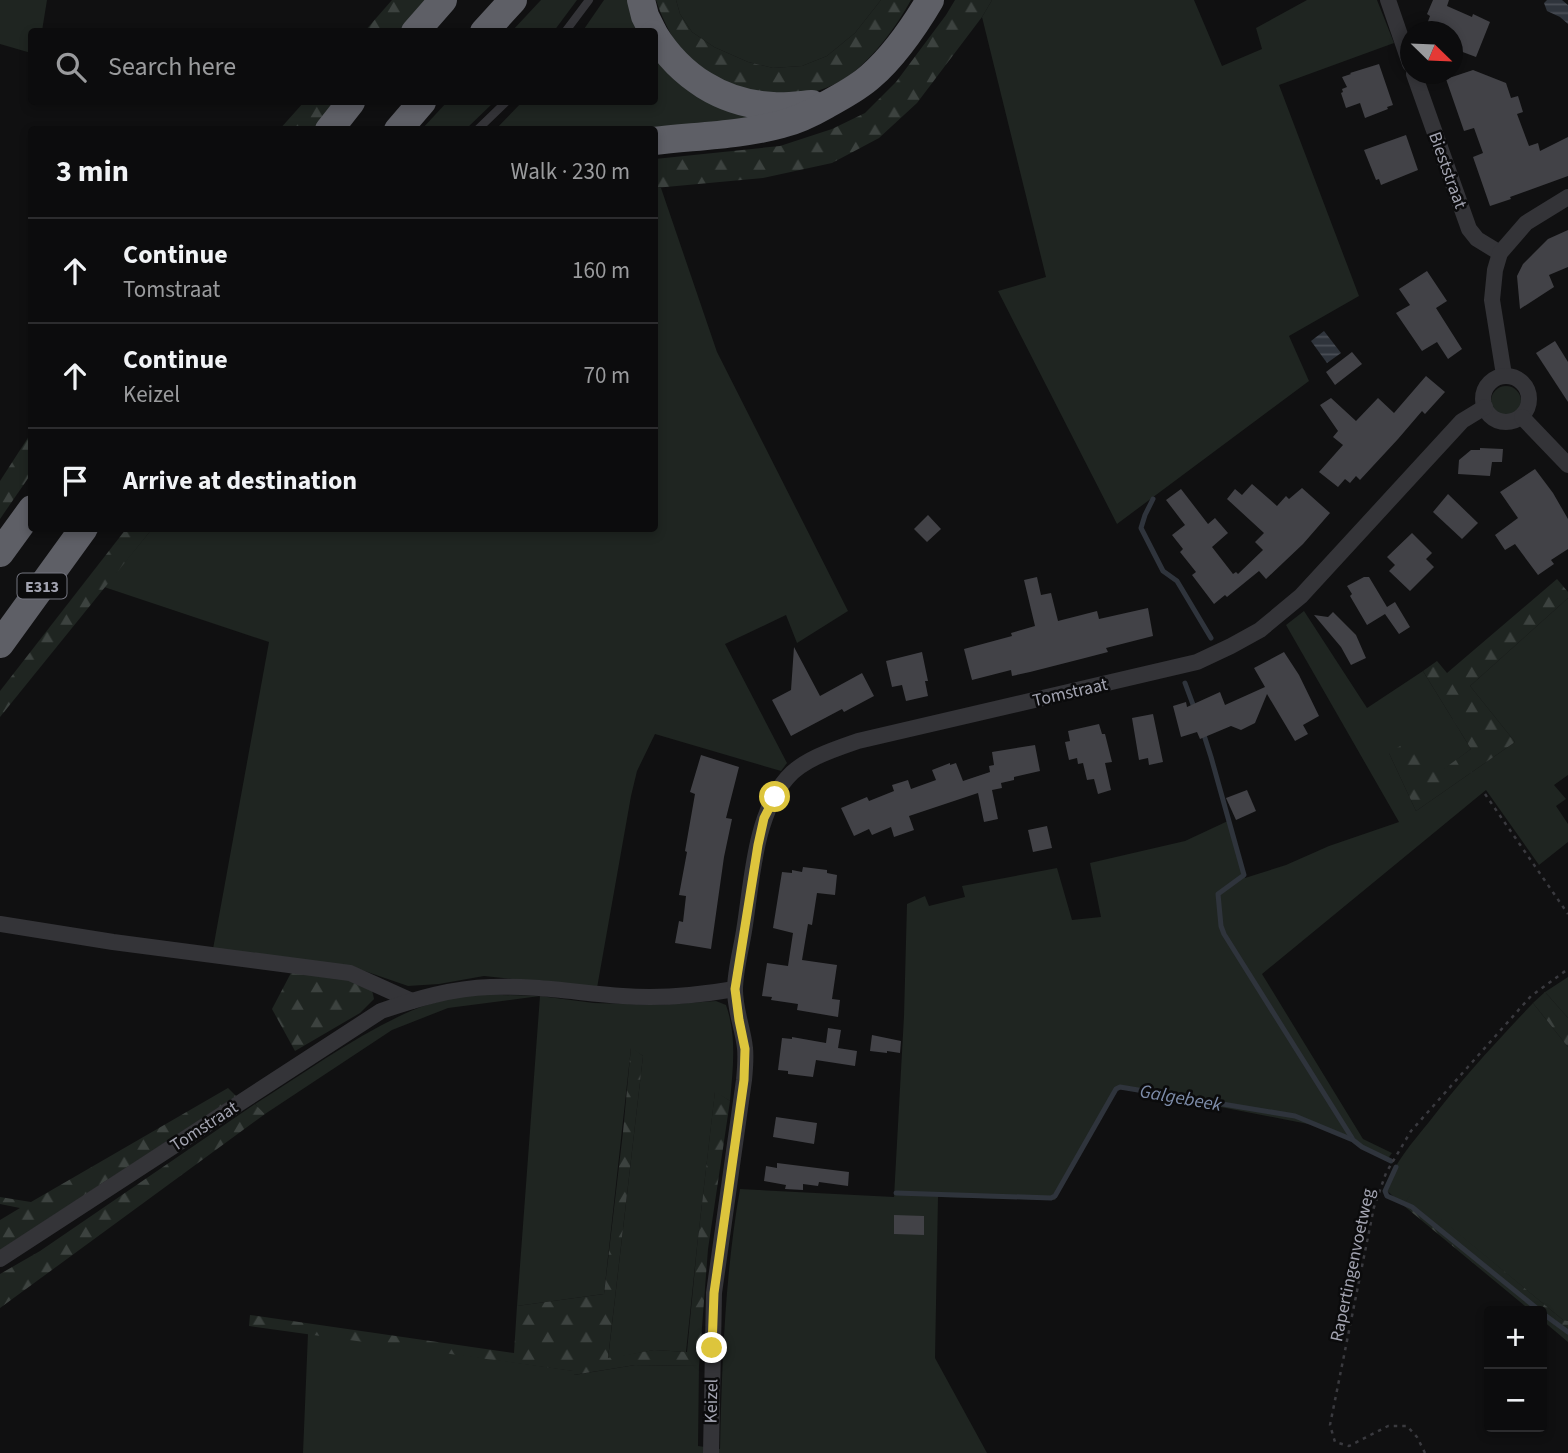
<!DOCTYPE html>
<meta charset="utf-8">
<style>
:root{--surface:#0c0c0d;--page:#151516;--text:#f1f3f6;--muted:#9a9b9d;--line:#2c2c2e}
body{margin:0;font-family:"Source Sans 3",sans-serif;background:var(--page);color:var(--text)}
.controls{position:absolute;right:21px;bottom:21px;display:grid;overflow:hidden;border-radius:7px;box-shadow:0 4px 10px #0003}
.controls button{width:63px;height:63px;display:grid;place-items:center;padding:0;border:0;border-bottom:2px solid var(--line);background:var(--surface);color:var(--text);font:35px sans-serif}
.compass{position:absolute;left:1400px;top:21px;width:63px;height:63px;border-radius:50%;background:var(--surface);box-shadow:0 4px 10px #0003;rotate:113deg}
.stop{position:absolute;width:21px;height:21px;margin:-16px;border:5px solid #ddc53c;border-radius:50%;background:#fff}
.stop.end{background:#ddc53c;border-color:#fff;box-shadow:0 2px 7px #0008}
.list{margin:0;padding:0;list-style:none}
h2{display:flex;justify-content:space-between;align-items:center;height:91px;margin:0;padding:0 28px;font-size:30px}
h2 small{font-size:23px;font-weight:400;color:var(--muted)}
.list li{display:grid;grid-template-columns:46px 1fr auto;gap:21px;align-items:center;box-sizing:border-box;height:105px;padding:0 28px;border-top:2px solid var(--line)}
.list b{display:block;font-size:26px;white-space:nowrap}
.list p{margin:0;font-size:23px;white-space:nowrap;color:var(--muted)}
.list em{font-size:23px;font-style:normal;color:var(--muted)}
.icon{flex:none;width:38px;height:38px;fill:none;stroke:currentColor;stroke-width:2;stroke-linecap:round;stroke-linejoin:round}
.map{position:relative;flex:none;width:1568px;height:1453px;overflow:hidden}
.search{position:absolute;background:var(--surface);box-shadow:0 4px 10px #0003;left:28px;top:28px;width:630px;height:77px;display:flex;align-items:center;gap:18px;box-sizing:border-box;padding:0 24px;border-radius:7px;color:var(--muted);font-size:26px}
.panel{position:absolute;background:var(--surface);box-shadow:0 4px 10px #0003;left:28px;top:126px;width:630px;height:406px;border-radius:7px}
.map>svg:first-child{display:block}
.grass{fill:#1f2521}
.forest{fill:url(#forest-firs)}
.water{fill:url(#water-rules)}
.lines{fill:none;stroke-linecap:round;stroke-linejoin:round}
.stream{stroke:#2f343c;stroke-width:5}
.building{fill:#424247}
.path{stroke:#3a3a3f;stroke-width:2.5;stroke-dasharray:3.5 5;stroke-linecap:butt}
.service{stroke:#343438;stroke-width:8}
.minor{stroke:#343438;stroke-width:16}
.motorway{stroke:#5e5f66;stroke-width:28}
.route{stroke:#ddc53c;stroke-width:9}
.labels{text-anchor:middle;stroke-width:5;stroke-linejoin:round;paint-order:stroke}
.shield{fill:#0b0b0c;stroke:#757680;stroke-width:2}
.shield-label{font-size:16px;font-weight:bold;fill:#a3a4b1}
.street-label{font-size:18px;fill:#a3a4b1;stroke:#0b0b0c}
.water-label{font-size:19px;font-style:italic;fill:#7d8ca9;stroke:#0b0b0c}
</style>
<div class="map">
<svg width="1568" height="1453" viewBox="0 0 1568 1453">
<defs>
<pattern id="forest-firs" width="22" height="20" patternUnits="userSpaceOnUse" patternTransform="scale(1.75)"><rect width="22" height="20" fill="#1f2521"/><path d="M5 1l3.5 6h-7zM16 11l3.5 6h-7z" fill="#3c423f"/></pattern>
<pattern id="water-rules" width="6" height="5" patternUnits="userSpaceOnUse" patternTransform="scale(1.75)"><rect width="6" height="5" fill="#2f343c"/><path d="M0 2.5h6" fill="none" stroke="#4a4e56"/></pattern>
</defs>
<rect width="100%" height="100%" fill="#101011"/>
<g class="grass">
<polygon points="0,0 47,0 42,31 32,32 31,53 0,44"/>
<polygon points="541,0 577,0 554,31 512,31"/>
<polygon points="604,0 631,0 643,32 582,32"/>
<polygon points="676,0 881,0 855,33 827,56 802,66 773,68 748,62 714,47 692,32 680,14"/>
<polygon points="992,0 1194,0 1222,66 1262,49 1256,28 1307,0 1377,0 1394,43 1279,85 1359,296 1289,336 1309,381 1117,524 998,291 1046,277 982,17"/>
<polygon points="655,50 781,116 654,130 495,130 522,102 654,102"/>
<polygon points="447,102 494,102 466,129 422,129"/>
<polygon points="654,188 661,188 717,352 848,611 797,643 786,615 725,644 787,763 781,771 655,734 637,771 631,796 597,988 484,976 439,984 408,986 353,967 213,949 269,642 104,587 152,529 654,528"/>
<circle cx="1506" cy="401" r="15"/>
<path d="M1568,598V775L1554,785L1566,799L1556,806L1568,824V842L1539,865L1486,790L1262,974L1363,1139L1392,1153L1386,1161L1349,1140L1313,1125L1118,1087L1055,1200L938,1197L935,1358L987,1453H303L308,1333L574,1371V1375L635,1365L699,1366L698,1446L720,1449C722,1362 725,1274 740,1189L894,1197L904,1016L907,904L925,896L929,906L965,897L962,886L1057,868L1072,920L1101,917L1090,863L1185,841L1230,820L1245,878L1286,865L1329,846L1399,822L1286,625L1304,611L1367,708L1423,671L1471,749L1438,774L1389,753L1416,811L1515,742L1470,686Z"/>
<polygon points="1568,977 1568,1018 1545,992"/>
<path d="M471,994L540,996L594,1003L660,1005L716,1001L726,1005C737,1036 733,1068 730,1101L715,1092L697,1247L686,1352L654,1350L608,1359L643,1056L631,1048L604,1294L517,1306L540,996L448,1008L392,1030L265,1114L255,1104C303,1074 352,1038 404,1014C425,1004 448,999 471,994Z"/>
<path d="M1533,1003L1568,1047V1321L1563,1320L1411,1195L1403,1205L1385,1189C1394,1163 1412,1143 1429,1122C1461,1080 1497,1041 1533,1003Z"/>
</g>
<g class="forest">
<polygon points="392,0 426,0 399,31 364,32"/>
<path d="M656,0H676L680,14L692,32L714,47L748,62L773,68L802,66L827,56L855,33L881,0H911C896,27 875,56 850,75C801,109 739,99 694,64C677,50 663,21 656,0Z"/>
<polygon points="955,0 992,0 982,17 917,103 879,138 832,163 763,178 655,188 655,159 780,146 832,129 865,113 896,82 946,15"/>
<polygon points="304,102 338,102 313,129 279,130"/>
<polygon points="31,433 31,474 0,519 0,481"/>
<polygon points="126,529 152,529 0,717 0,691"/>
<polygon points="1557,579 1568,592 1568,598 1470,686 1515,742 1416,811 1389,753 1416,736 1438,773 1471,749 1423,671 1437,661 1447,673"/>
<polygon points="292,971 342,977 372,990 374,999 360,1013 295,1051 272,1009"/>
<polygon points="1545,992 1568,1018 1568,1047 1533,1003"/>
<polygon points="631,1047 643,1056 608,1358 654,1350 687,1352 697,1247 715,1091 730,1101 708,1249 699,1366 635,1365 573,1375 573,1371 249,1326 250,1315 514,1353 517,1306 604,1294 623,1132"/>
<polygon points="228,1088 236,1096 0,1250 0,1220 20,1208 0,1204 0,1197 31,1202"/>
<polygon points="255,1104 265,1114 0,1308 0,1274 40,1251"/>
<polygon points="1411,1194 1563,1320 1568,1321 1568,1342 1542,1320 1542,1311 1531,1311 1403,1205"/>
</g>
<g class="water">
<polygon points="1547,0 1562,0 1568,5 1568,24 1560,17 1547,11 1544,3"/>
<polygon points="1324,331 1341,353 1327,363 1311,341"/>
</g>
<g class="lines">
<g class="stream">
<polyline points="1153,499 1145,515 1141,528 1163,571 1177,581 1211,638"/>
<polyline points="1185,683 1195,710"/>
<polyline points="1203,732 1211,757 1244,875 1218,894 1221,926 1224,934 1352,1138"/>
<polyline points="1396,1167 1385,1191 1387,1196 1412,1207 1540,1311"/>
<polyline points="896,1193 1051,1198 1055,1196 1116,1089 1120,1087 1295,1116 1353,1140 1362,1147 1391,1161"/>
<polyline points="1542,1313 1568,1332"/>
</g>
</g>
<g class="building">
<polygon points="1433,0 1449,0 1447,6 1472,17 1473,14 1490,22 1476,57 1452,48 1452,32 1424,32 1430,16 1427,14"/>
<polygon points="1379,64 1393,105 1387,107 1388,109 1365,118 1360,103 1346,108 1341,93 1343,92 1342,89 1347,87 1342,77 1351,74 1350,73"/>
<polygon points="1473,70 1506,83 1511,98 1518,96 1523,112 1517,114 1529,146 1538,143 1540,151 1568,137 1568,176 1510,197 1511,199 1490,206 1473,157 1483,153 1474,128 1464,131 1446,79"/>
<polygon points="1406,135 1418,170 1381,185 1379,179 1376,180 1364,150"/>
<polygon points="1568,230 1568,267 1549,275 1554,287 1520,309 1517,276 1523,264 1548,239"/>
<polygon points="1427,271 1447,301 1436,308 1462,349 1448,359 1437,342 1422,351 1396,313 1410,305 1399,289"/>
<polygon points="1555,341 1568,362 1568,402 1536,353"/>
<polygon points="1352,352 1362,364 1335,385 1326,372"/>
<polygon points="1426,376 1445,392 1425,414 1422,411 1398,439 1360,480 1356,476 1350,483 1345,479 1338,487 1319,472 1343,445 1333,437 1338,431 1320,405 1331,398 1356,421 1378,398 1394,413"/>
<polygon points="1480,448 1503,449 1502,462 1492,462 1490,476 1458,474 1459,460 1471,450 1480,450"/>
<polygon points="1535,469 1553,493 1568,519 1568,549 1551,560 1554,564 1538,575 1515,544 1505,550 1495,535 1518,518 1500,492"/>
<polygon points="1252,484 1277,506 1286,496 1289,499 1302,488 1330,513 1303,544 1266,579 1259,571 1227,597 1225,595 1214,604 1192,575 1196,572 1180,552 1183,549 1172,535 1185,525 1166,500 1181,489 1208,524 1215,518 1228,533 1212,547 1233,574 1236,572 1238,574 1263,550 1255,542 1264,533 1227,499 1235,489 1242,495"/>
<polygon points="1448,494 1478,523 1462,539 1433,512"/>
<polygon points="928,515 941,529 927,542 914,529"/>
<polygon points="1412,533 1432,553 1426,559 1434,567 1410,591 1389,571 1395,565 1387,557"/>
<polygon points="1037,577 1041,595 1051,593 1058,621 1097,611 1099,619 1148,608 1153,636 1106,648 1108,652 1081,659 1030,672 1012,676 1011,670 972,680 964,649 1012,636 1011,633 1035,626 1024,580"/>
<polygon points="1364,577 1369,577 1387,607 1395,602 1410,627 1399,634 1385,614 1367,625 1350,596 1352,594 1347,586"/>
<polygon points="1333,612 1356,635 1366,658 1351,665 1341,647 1314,615 1328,617"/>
<polygon points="794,647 820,696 862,673 874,696 844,712 842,709 791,736 772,700 791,690"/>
<polygon points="922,652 928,681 925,681 928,696 906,701 902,685 892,687 886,661"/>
<polygon points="1284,652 1299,675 1319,716 1303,725 1308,734 1295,741 1267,694 1255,723 1241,730 1231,726 1200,739 1197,732 1181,737 1173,706 1186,702 1187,707 1220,692 1225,705 1265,687 1254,668"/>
<polygon points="1153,714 1163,762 1149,765 1148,758 1139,760 1132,718"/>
<polygon points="1099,724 1102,734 1105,734 1112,762 1105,763 1111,790 1098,794 1094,779 1087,780 1083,763 1078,764 1077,758 1069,760 1065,742 1070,741 1068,731"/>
<polygon points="1035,745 1040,771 1014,777 1014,780 1001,783 1002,788 992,790 998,819 984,822 978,793 909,816 914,830 894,837 891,827 872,835 869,829 854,836 841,808 867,797 869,801 894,791 892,785 908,780 911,789 936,780 932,770 950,763 950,765 956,763 963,781 990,772 989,766 994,765 992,752"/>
<polygon points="701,755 739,767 726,818 732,819 724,857 711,949 675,943 679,921 683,922 686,896 679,895 687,852 685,851 695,794 690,792"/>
<polygon points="1247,790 1256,811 1236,820 1226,798"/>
<polygon points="1047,826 1052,848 1033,852 1028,830"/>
<polygon points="803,867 827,870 827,873 837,875 835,895 817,893 812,925 808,924 802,960 837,965 832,999 840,1000 838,1017 797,1010 798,1004 771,1000 772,997 762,996 767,963 788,966 793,933 773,928 782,872 792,873 792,870 802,872"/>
<polygon points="828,1028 841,1030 838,1048 857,1051 855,1066 816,1060 813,1077 788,1074 788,1071 778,1070 782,1038 792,1039 792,1037 826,1043"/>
<polygon points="872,1035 901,1041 900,1053 887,1051 887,1053 870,1051"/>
<polygon points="776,1117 817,1123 814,1144 773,1137"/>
<polygon points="777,1163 849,1172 848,1186 819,1182 818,1186 803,1184 803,1190 785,1189 786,1185 764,1181 766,1166 777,1168"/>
<polygon points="894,1215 924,1216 924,1235 894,1234"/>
</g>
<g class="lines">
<g class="path">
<polyline points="1485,794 1568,914"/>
<polyline points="1425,1453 1417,1437 1407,1426 1388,1426 1349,1446 1335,1442 1330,1425 1374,1207 1386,1173 1411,1131 1531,996 1568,969"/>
</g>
<g class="service">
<polyline points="565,32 589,0"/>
<polyline points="477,130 506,102"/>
</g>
<g class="minor">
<polyline points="1388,0 1410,64"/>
<polyline points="1414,74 1469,229 1477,239 1500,253"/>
<polyline points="1504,375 1492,300 1495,270 1500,253 1526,223 1568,197"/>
<circle cx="1506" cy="399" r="23"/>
<polyline points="1522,417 1568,465"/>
<polyline points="0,924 113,942 350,973 412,1001"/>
<path d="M0,1259L381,1011C416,999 453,988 490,987C535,985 579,993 623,996C660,999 700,995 735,989"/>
<path d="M711,1453L714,1293L744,1080C745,1070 746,1058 745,1048C743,1029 735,1010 735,990C735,971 741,950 744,931C752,883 754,816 787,778C803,759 835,749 858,741L1197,662L1231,646L1260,630L1301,596L1462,421L1485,407"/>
</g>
<g class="motorway">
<polyline points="641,0 645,16 653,32"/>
<polyline points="415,32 443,0"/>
<polyline points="484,32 513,0"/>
<path d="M654,34C680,76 722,104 773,106C786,107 799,105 812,104"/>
<polyline points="329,130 351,102"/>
<polyline points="398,130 422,102"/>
<path d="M654,141C696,136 742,135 782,124C798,120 812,113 826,105C842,96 858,88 871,76C895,55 914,27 930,0"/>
<polyline points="0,553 32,509"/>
<polyline points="0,644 84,528"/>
</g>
</g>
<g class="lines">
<polyline class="route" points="712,1348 714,1293 744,1080 745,1049 739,1020 735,989 758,845 764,818 775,797"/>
</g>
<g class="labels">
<rect class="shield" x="17.5" y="573.5" width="49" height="25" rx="5"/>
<g class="shield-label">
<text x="42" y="592">E313</text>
</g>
<g class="street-label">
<text transform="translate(1448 170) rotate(70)" y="6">Bieststraat</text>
<text transform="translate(1070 692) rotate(-13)" y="6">Tomstraat</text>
<text transform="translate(204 1126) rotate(-33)" y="6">Tomstraat</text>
<text transform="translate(1352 1265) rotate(-78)" y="6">Rapertingenvoetweg</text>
<text transform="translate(711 1401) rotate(-89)" y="6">Keizel</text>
</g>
<g class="water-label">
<text transform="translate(1181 1097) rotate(10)" y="7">Galgebeek</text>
</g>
</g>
</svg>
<div class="controls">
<button>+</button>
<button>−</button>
</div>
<svg class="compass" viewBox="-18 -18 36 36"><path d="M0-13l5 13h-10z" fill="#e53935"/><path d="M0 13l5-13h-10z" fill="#9a9b9d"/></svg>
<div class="stop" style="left:775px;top:797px"></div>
<div class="stop end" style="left:712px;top:1348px"></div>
<div class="search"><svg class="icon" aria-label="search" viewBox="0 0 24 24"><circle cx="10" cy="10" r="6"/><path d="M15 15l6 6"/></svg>Search here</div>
<section class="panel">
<h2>3 min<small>Walk · 230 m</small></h2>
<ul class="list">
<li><svg class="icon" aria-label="ahead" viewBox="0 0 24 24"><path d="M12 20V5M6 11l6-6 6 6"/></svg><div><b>Continue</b><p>Tomstraat</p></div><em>160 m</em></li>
<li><svg class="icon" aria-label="ahead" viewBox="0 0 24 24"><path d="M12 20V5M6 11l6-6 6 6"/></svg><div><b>Continue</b><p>Keizel</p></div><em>70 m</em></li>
<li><svg class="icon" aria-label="arrive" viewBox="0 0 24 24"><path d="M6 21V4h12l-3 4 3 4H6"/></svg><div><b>Arrive at destination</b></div></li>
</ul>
</section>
</div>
